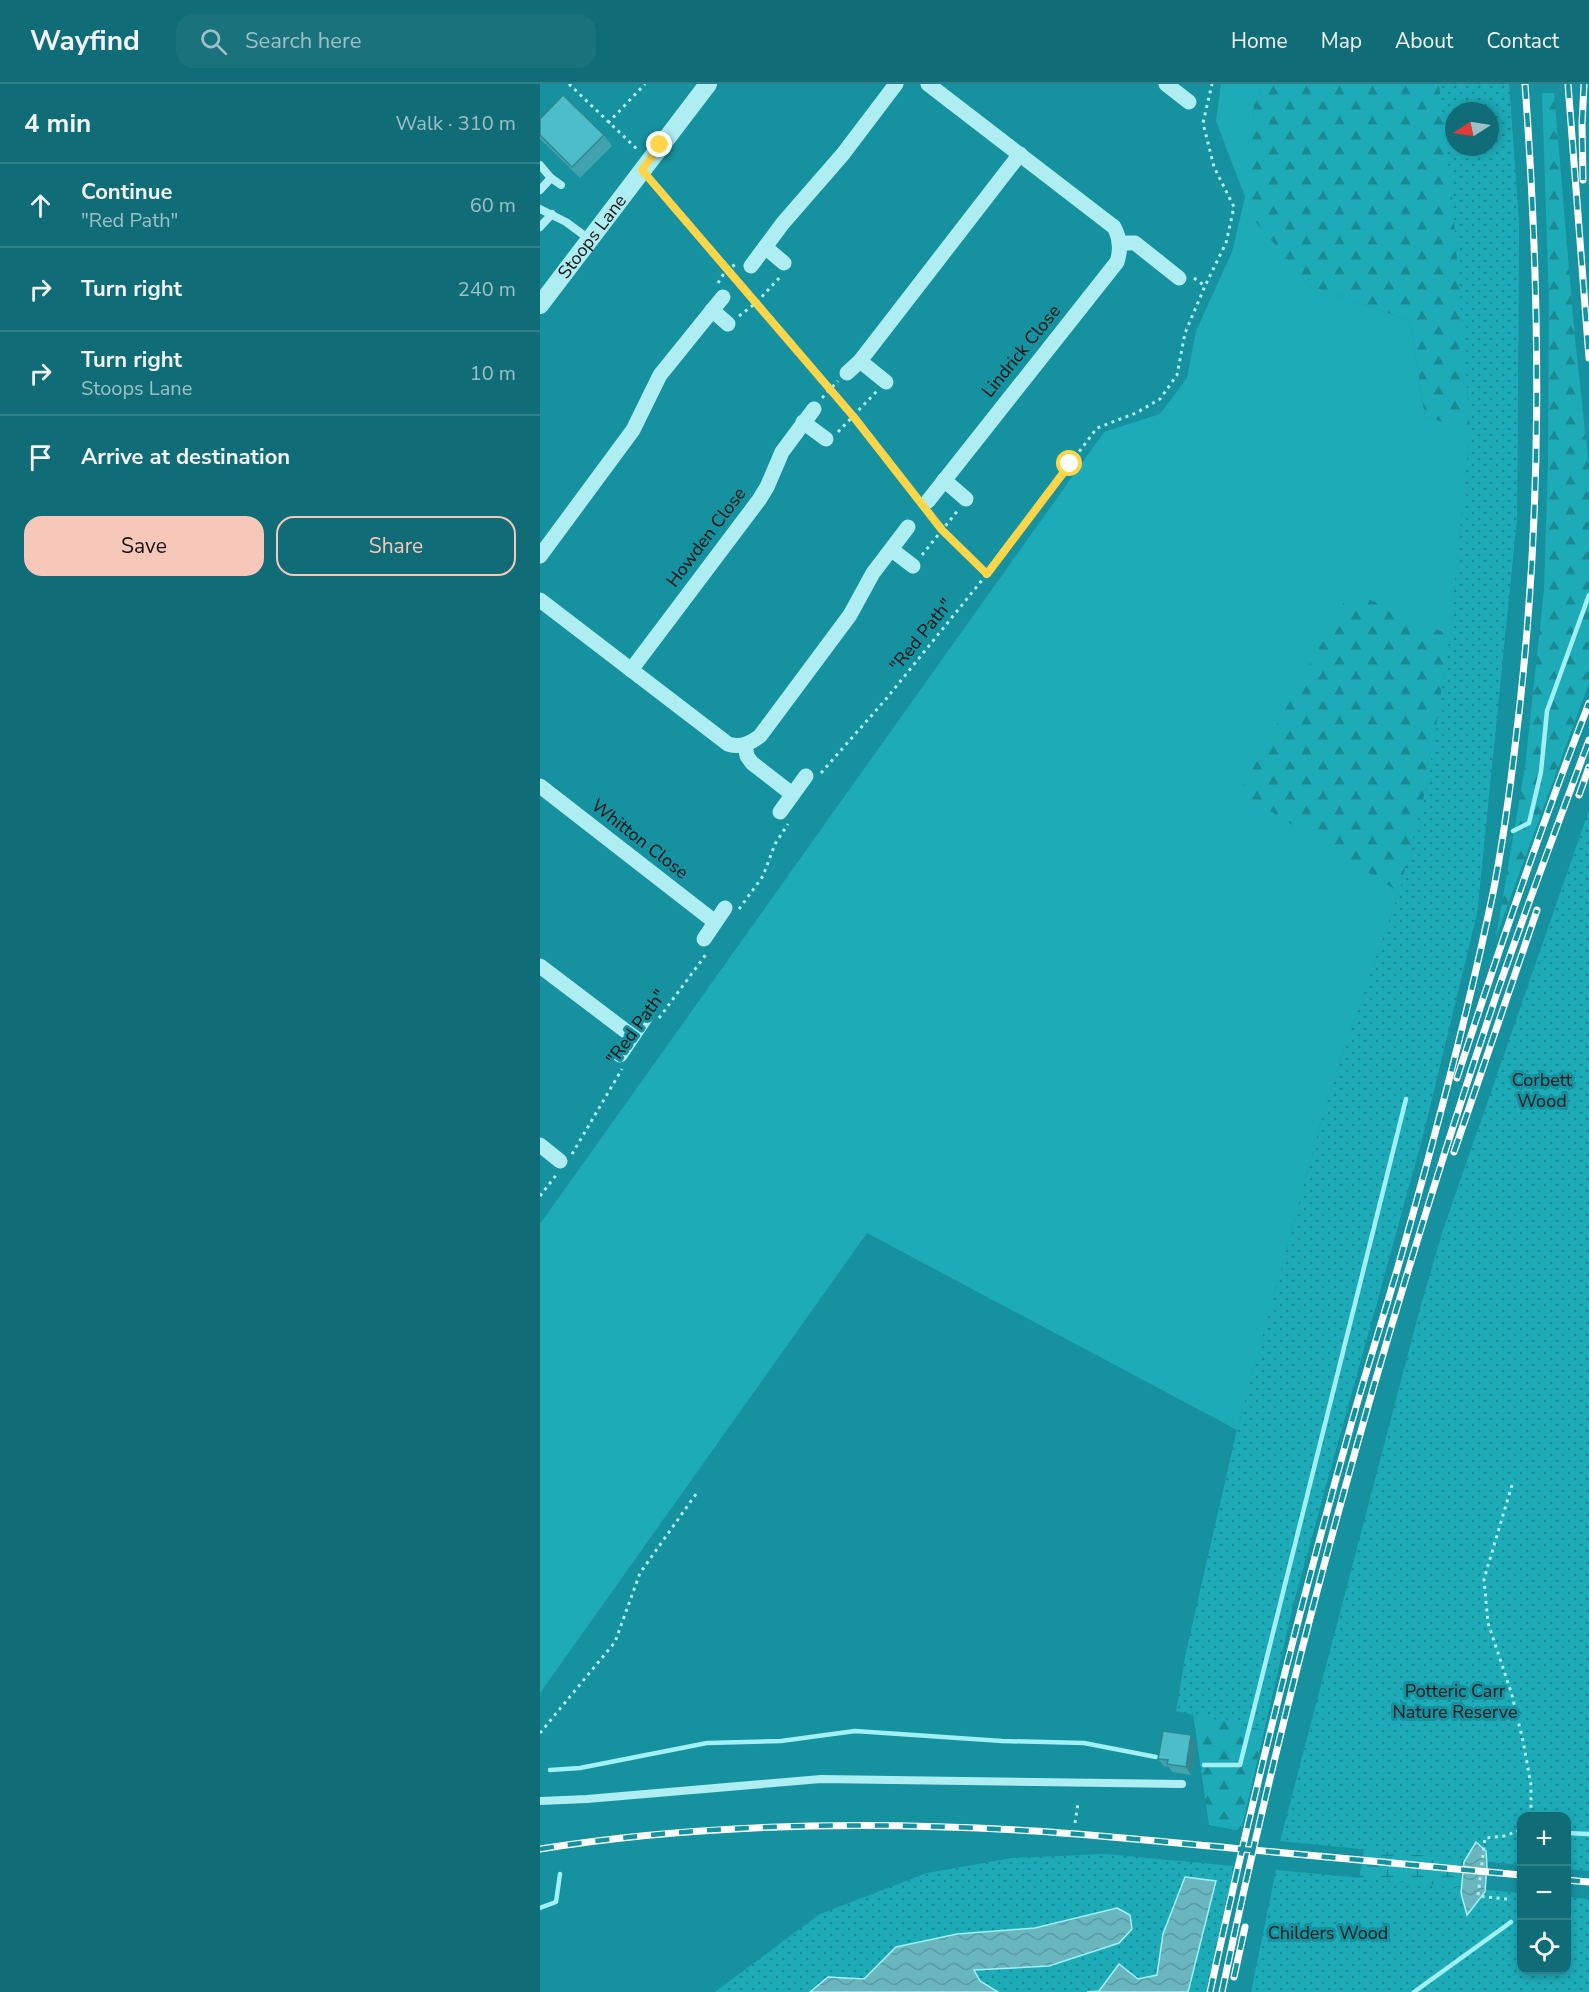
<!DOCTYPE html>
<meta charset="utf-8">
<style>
:root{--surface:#106d77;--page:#19727c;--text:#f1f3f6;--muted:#9cc0c6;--line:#308089;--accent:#f7c8ba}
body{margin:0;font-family:"Nunito Sans",sans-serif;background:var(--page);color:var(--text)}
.controls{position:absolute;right:18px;bottom:18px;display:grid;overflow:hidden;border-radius:12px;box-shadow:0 3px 9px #0003}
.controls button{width:54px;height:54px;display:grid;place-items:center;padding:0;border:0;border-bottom:2px solid var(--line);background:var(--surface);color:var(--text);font:30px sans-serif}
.compass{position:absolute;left:905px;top:18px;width:54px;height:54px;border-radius:50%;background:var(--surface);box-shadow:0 3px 9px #0003;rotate:258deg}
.stop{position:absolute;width:18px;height:18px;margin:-14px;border:4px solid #ffd54a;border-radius:50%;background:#fff}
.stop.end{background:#ffd54a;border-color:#fff;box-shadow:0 2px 6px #0008}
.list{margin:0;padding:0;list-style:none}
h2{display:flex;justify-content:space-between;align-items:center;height:78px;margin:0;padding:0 24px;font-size:26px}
h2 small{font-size:20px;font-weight:400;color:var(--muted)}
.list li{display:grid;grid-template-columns:39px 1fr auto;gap:18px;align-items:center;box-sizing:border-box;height:84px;padding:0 24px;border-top:2px solid var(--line)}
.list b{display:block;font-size:22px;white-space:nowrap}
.list p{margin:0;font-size:20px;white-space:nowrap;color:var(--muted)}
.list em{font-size:20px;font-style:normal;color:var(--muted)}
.actions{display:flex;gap:12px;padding:18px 24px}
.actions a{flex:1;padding:14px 0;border:2px solid var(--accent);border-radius:18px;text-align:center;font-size:21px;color:var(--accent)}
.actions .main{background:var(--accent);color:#111}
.icon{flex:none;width:33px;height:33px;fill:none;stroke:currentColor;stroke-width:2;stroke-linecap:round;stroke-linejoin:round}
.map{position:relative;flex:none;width:1049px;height:1908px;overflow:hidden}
header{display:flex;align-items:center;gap:36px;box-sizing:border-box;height:84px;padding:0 30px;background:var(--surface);border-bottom:2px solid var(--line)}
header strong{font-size:28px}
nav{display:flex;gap:33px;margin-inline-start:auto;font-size:21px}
.search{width:420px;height:54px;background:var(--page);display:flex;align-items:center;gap:15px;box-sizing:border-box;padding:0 21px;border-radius:18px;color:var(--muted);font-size:22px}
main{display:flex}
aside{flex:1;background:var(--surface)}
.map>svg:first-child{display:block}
.green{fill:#1eabb8}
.forest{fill:url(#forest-firs);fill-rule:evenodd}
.wetland{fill:url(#wetland-marsh)}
.park{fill:url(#park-dots);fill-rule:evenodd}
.water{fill:url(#water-waves);stroke:#a0f0f6;stroke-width:1.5}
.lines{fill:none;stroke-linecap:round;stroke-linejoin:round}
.stream{stroke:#a0f0f6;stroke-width:4.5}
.path{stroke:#aeeef3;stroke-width:3;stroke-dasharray:3 4.5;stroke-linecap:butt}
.service{stroke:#aeeef3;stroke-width:8}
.minor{stroke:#aeeef3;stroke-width:15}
.tertiary{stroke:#aeeef3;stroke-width:18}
.rail-casing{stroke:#fff;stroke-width:7}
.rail{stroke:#16919f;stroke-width:4.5;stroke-dasharray:14;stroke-linecap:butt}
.wall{fill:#40a3ad}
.shaded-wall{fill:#34858d}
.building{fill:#4bbec9;stroke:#34858d;stroke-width:1.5}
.route{stroke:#ffd54a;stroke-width:8}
.labels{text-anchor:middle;stroke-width:6;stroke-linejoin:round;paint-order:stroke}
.street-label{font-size:18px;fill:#111;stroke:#16919f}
.park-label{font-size:18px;fill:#1b1d1d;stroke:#16919f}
</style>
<header>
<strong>Wayfind</strong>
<div class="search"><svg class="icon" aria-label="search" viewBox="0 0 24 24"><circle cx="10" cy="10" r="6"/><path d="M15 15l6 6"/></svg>Search here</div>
<nav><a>Home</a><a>Map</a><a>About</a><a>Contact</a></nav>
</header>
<main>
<aside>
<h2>4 min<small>Walk · 310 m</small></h2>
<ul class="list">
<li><svg class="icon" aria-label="ahead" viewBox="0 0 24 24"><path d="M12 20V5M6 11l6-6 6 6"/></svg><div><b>Continue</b><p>&quot;Red Path&quot;</p></div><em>60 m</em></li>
<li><svg class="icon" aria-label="right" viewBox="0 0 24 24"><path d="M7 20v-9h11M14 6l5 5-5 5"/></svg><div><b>Turn right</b></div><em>240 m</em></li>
<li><svg class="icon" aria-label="right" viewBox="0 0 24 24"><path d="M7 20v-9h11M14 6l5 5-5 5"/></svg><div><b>Turn right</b><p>Stoops Lane</p></div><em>10 m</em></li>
<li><svg class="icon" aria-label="arrive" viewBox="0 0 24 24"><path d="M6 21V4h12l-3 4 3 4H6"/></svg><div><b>Arrive at destination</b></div></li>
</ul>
<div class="actions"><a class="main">Save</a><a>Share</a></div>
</aside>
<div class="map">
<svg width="1049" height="1908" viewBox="0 0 1049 1908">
<defs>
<pattern id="forest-firs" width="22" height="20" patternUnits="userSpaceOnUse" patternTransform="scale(1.5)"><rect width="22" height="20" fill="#1eabb8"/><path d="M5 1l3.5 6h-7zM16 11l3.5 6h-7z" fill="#198a94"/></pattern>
<pattern id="wetland-marsh" width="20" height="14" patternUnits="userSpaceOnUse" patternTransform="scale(1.5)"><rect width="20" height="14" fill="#1eabb8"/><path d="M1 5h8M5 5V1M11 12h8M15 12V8" fill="none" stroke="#198a94"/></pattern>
<pattern id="park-dots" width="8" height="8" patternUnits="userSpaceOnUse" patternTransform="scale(1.5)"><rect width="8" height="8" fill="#1eabb8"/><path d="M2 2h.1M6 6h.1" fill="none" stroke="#198a94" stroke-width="1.8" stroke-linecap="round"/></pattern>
<pattern id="water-waves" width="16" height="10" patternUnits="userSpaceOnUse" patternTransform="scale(1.5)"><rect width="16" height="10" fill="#69b6be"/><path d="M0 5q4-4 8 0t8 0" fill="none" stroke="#5a9ba2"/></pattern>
</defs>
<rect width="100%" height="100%" fill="#16919f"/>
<polygon class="green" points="681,0 722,0 714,22 710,130 769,201 870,237 885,332 930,346 910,551 859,808 789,1009 697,1346 327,1149 0,1609 0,1140 564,348 620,330 647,294 656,247 692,168 705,113 676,37"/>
<g class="forest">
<path d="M722,0H969L979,141L977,433L937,829L882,1055L754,1517L701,1747L669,1741L645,1574L697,1346L789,1009L859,808L700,708L810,507L910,551L930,347L885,332L870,237L769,201L709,130L714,22ZM914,27H950V63H914Z"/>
<polygon points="1002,9 1014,9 1035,255 1049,383 1049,599 956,853 985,683 1004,506 1008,379 1009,219"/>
</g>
<polygon class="wetland" points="825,1760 933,1771 938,1808 818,1802"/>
<g class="park">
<path d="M899,0H969L979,141L977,433L937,829L882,1055L754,1517L724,1646L636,1627L645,1573L697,1346L789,1009L859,808L888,696L910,551L930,346L913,122ZM914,27H950V63H914Z"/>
<polygon points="1049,726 1049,1787 1027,1785 1026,1732 981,1732 981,1781 740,1757 879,1228 902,1149"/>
<polygon points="565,1770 694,1782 666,1908 175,1908 280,1830 387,1789 472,1774"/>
<polygon points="736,1786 981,1809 981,1886 1026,1886 1027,1813 1049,1815 1049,1908 711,1908"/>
</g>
<g class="water">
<polygon points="936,1758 946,1767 947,1782 945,1808 927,1831 921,1809 924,1778"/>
<polygon points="645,1793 676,1797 648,1908 547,1908 559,1907 579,1880 598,1895 617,1891 623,1850"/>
<polygon points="577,1824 590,1831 592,1845 579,1859 509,1882 434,1886 440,1897 458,1908 270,1908 288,1893 324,1895 356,1863 417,1850 495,1844"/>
</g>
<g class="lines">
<g class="stream">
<polyline points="973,747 989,739 1001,688 1007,627 1049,511"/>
<polyline points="664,1681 700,1681 866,1015"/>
<polyline points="10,1686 40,1684 167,1659 241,1657 315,1647 462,1657 544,1659 616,1673"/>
<polyline points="1026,1749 1049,1750"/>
<polyline points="0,1824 16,1818 20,1790"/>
<polyline points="874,1908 971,1838"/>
</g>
<g class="path">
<polyline points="29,0 99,67"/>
<polyline points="68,39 105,0"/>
<polyline points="113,100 313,332 374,412"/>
<polyline points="654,194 665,202"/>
<polyline points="178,199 186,186 198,179"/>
<polyline points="199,232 216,219 240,193"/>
<polyline points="282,314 298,297"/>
<polyline points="298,348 337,307"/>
<polyline points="390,431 447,490"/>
<polyline points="382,471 419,425"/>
<polyline points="281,689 346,615 447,490 557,344 596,329 620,315 637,291 645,249 665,202 686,159 694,123 674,83 663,39 672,0"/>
<polyline points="199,825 223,792 235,760 248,740"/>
<polyline points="119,934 167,869"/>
<polyline points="32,1070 82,985"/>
<polyline points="0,1112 17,1090"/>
<polyline points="972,1401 944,1495 948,1539 972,1611 983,1657 991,1701 991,1732"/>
<polyline points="0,1649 75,1558 100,1489 156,1410"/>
<polyline points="535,1739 538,1719"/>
<polyline points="967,1815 938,1812 945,1754 964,1752 981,1746"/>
</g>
<g class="service">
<polyline points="0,81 11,94 21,101"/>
<polyline points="0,106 11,94"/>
<polyline points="0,125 26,138 49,155"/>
<polyline points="0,143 12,130"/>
<polyline points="0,1717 47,1715 281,1695 642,1700"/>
</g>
<g class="minor">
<polyline points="626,0 649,18"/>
<polyline points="579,159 595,159 639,194"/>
<polyline points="225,163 244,179"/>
<polyline points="211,182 243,139 303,70 356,0"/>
<polyline points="172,226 188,240"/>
<polyline points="320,277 346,298"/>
<polyline points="307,289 320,277 480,70"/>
<polyline points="263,338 286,355"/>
<polyline points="404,396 426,415"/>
<path d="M388,417L577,178C581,166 580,154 574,143L388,0"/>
<polyline points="352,466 373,482"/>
<polyline points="0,472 93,346 120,291 183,213"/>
<path d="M0,516L188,660C201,664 209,660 220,652L310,531L333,489L368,443"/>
<polyline points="91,586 219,416 227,403 242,368 274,325"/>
<polyline points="205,661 207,672 212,679 252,710"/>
<polyline points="0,702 175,838"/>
<polyline points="240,728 266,692"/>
<polyline points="164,855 185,824"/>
<polyline points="0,882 91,951"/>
<polyline points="80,971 105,934"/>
<polyline points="0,1061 20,1077"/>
</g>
<path class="tertiary" id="s1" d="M0,221L168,0"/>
<defs>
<g id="rail">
<polyline points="1028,0 1049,274"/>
<polyline points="1043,96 1042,40 1044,0"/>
<polyline points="1039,711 1049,683"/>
<path d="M917,994C958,868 1001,742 1049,619"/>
<polyline points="914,1068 997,826"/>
<path d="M0,1765C163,1739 329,1737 494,1747C559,1751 625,1758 691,1764C788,1773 885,1782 981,1791"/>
<polyline points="1026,1796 1049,1798"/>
<polyline points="694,1893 705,1843"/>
<path d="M670,1908C711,1720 757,1533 809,1348C827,1282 849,1217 867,1151C899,1038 929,924 953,809C963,758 970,706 976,654C1003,437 1001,218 985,0"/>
<path d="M682,1908C753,1570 847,1236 957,909C986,824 1018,740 1049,656"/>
</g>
</defs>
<use href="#rail" class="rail-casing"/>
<use href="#rail" class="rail"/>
</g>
<g class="wall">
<polygon points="0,35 64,51 72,62 40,94 0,55"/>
<polygon points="656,1659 651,1691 632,1688 629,1683 624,1682 618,1675"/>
</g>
<polygon class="shaded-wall" points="651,1651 656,1659 651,1691 646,1683"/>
<g class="building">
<polygon points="23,11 64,51 32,83 0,51 0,35"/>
<polygon points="623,1647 651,1651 646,1683 627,1680 628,1676 618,1675"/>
</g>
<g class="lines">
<polyline class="route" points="120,61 102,86 313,332 402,446 447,490 530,380"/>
</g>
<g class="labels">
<g class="street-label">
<text dy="6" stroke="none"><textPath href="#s1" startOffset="86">Stoops Lane</textPath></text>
<text transform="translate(481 267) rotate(-51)" y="6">Lindrick Close</text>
<text transform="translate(166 453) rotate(-53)" y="6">Howden Close</text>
<text transform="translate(381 551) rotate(-51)" y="6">"Red Path"</text>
<text transform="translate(100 755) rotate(38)" y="6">Whitton Close</text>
<text transform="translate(96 943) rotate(-54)" y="6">"Red Path"</text>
</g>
<g class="park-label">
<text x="1002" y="1002">Corbett<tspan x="1002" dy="21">Wood</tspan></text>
<text x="915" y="1613">Potteric Carr<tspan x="915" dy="21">Nature Reserve</tspan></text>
<text x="788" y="1855">Childers Wood</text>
</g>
</g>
</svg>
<div class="controls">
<button>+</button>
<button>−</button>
<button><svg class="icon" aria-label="locate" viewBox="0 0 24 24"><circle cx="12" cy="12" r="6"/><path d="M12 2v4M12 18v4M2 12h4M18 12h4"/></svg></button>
</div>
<svg class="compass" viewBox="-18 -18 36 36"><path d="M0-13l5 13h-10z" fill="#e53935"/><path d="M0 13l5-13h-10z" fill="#9cc0c6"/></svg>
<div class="stop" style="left:530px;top:380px"></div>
<div class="stop end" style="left:120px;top:61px"></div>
</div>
</main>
